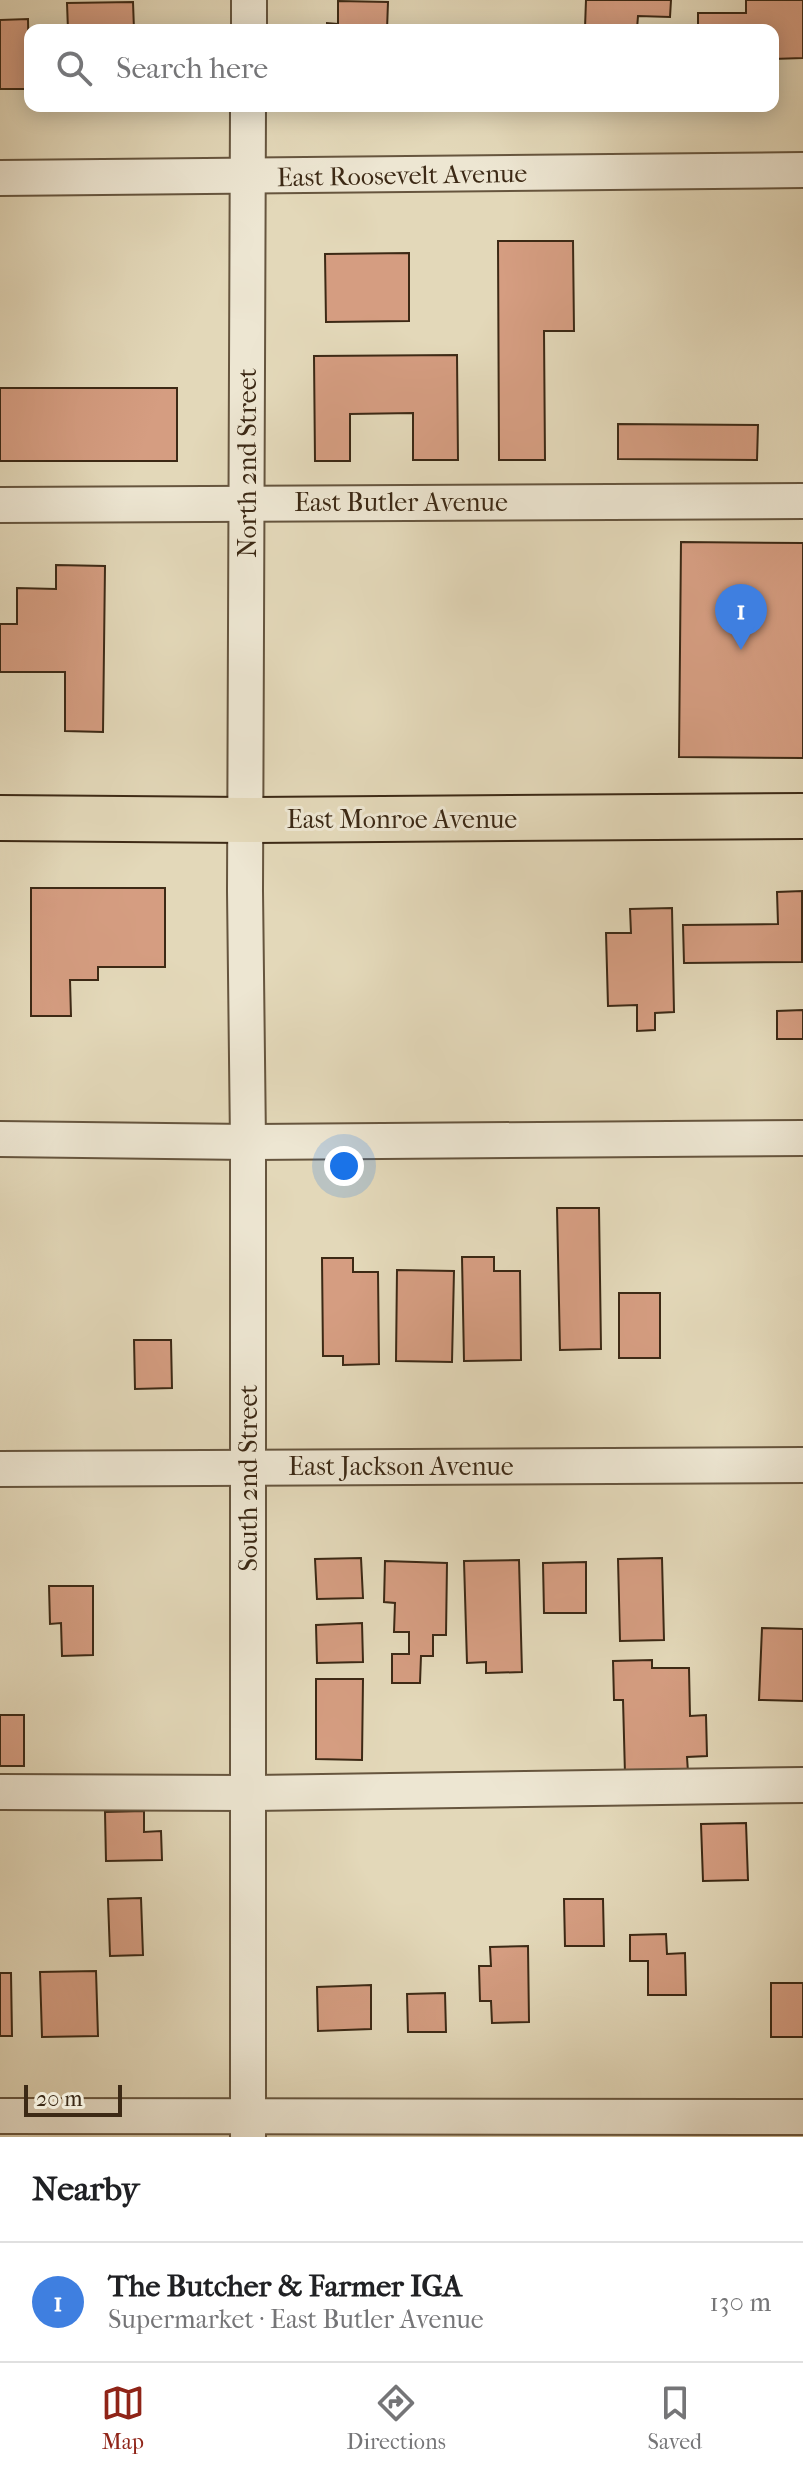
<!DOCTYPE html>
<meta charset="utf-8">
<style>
:root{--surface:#fff;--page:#f2f2f2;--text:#202124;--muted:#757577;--line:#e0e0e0;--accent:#8f2418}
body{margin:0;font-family:"IM FELL French Canon",serif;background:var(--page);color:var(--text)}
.scale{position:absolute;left:24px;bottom:20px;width:98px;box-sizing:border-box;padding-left:8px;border:4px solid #3c2915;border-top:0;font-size:22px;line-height:28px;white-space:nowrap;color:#3c2915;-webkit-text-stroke:6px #ede6d2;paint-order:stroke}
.you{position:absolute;left:344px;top:1166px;width:28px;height:28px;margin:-20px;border:6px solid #fff;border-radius:50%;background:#1a73e8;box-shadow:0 0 0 12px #1a73e833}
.badge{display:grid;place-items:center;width:52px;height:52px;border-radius:50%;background:var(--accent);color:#fff;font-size:26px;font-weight:700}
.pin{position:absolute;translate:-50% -66px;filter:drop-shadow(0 2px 4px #0008)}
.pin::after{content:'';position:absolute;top:42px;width:28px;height:24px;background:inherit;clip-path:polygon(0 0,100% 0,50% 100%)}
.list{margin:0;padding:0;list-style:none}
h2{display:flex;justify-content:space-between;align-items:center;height:104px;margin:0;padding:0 32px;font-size:34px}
h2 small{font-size:26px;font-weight:400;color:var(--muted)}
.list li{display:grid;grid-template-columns:52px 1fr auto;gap:24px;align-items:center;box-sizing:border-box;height:120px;padding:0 32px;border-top:2px solid var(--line)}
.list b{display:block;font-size:30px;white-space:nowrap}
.list p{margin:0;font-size:26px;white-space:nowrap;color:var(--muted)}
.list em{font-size:26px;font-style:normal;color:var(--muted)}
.icon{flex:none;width:44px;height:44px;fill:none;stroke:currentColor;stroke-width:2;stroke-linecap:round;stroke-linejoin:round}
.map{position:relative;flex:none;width:803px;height:2137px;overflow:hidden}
.search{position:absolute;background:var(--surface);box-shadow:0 4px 20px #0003;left:24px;right:24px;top:24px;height:88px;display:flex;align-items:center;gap:20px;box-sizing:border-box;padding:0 28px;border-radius:16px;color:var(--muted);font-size:30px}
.sheet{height:224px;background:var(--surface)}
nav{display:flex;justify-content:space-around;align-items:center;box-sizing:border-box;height:112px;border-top:2px solid var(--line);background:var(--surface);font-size:22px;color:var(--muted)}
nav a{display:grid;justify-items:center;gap:4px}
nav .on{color:var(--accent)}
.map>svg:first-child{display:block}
.building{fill:#d59d81;stroke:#3c2915;stroke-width:2}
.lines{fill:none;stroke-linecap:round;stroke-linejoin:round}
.minor-casing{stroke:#66553e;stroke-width:38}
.major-casing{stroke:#3c2915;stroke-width:48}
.minor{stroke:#ede6d2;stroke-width:34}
.major{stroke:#e3d8b9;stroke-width:44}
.labels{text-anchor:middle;stroke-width:6;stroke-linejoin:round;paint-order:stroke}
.street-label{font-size:26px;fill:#3c2915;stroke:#ede6d2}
</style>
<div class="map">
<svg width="803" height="2137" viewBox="0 0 803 2137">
<rect width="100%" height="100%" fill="#e3d8b9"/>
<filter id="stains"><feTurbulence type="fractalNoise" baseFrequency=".0025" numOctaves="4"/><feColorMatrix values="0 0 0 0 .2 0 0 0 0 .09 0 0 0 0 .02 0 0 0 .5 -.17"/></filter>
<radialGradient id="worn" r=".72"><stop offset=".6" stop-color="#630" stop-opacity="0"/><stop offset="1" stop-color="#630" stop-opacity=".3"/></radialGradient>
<g class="building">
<polygon points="586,0 671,0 670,17 638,16 637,29 585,28"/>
<polygon points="746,0 803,0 803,58 773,59 773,30 698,30 698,13 746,13"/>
<polygon points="338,1 388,2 387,30 327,30 327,23 338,24"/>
<polygon points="133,2 134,30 68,30 67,3"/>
<polygon points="28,19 29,89 0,89 0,20"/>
<polygon points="498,241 573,241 574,331 544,331 545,460 499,460"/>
<polygon points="409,253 409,321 326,322 325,254"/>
<polygon points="457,355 458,460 413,460 413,413 350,414 350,461 315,461 314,356"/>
<rect x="0" y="388" width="177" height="73"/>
<polygon points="618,424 758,425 757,460 618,459"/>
<polygon points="681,542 803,543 803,758 679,757"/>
<polygon points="56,565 105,566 103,732 65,731 65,672 0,672 0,624 17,624 17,588 56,589"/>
<polygon points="31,888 165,888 165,967 98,967 98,980 70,980 71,1016 31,1016"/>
<polygon points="802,891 802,962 684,963 683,925 778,924 777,892"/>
<polygon points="672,908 674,1012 655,1013 655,1030 637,1031 637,1005 608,1006 606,933 631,933 630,909"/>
<polygon points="803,1010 803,1039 777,1039 777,1011"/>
<polygon points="557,1208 599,1208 601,1349 560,1350"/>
<polygon points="462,1257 494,1257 494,1271 520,1271 521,1360 464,1361"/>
<polygon points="322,1258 353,1258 353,1272 378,1272 379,1364 343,1365 343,1356 323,1356"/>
<polygon points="397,1270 454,1271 452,1362 396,1361"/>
<rect x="619" y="1293" width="41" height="65"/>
<polygon points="134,1340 171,1340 172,1388 135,1389"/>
<polygon points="361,1558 363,1598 317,1599 315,1559"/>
<polygon points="662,1558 664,1640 620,1641 618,1559"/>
<polygon points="519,1560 522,1672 486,1673 486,1662 467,1663 464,1561"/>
<polygon points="385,1561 447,1563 446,1635 433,1635 433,1656 421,1656 420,1683 392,1683 392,1654 409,1654 409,1632 394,1632 395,1603 384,1602"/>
<polygon points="586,1562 586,1613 544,1613 543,1563"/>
<polygon points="49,1586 93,1586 93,1655 62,1656 61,1623 50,1624"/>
<polygon points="362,1623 363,1662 317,1663 316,1625"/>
<polygon points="762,1628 803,1629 803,1701 759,1700"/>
<polygon points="652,1660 652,1668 689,1668 690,1716 706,1715 707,1756 687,1757 688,1772 625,1774 623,1700 614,1700 613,1661"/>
<polygon points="316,1679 363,1679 362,1760 316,1759"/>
<rect x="0" y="1715" width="24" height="51"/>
<polygon points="144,1811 144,1832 161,1831 162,1860 106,1861 105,1812"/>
<polygon points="746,1823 748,1880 703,1881 701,1824"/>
<polygon points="141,1898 143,1955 110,1956 108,1899"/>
<polygon points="564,1899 603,1899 604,1946 565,1946"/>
<polygon points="666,1934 667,1954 685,1953 686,1995 648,1995 648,1961 630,1961 630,1935"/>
<polygon points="528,1946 529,2022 492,2023 491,2001 480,2001 479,1966 491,1966 490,1947"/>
<polygon points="96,1971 98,2036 42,2037 40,1972"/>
<polygon points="0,1973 11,1973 12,2036 0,2036"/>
<rect x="771" y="1983" width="32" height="54"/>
<polygon points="371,1985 371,2029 318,2031 317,1987"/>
<polygon points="445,1993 446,2032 408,2032 407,1994"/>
</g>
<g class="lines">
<defs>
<g id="minor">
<polyline points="249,30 249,0"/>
<polyline points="0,178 803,170"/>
<polyline points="0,505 803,501"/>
<polyline points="0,1139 248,1142 803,1138"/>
<polyline points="0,1469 803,1465"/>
<polyline points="0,1792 247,1793 803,1785"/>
<polyline points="0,2116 803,2117"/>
<polyline points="248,2137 248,1142 245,891 248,106"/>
</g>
<polyline id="major" points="0,818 246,820 803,816"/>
</defs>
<use href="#minor" class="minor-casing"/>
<use href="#major" class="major-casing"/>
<use href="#minor" class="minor"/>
<use href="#major" class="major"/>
</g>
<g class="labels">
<g class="street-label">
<text transform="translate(402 175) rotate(-1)" y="9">East Roosevelt Avenue</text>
<text transform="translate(247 463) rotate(-90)" y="9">North 2nd Street</text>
<text x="401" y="511">East Butler Avenue</text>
<text x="402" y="828">East Monroe Avenue</text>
<text x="401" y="1475">East Jackson Avenue</text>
<text transform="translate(248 1478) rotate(-90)" y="9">South 2nd Street</text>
</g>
</g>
<rect width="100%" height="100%" filter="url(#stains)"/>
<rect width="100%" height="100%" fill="url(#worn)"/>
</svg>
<div class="scale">20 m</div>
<div class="you"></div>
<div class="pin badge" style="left:741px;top:650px;background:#3f7fe0">1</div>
<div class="search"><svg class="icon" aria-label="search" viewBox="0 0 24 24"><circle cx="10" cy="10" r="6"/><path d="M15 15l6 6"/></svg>Search here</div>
</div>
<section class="sheet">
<h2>Nearby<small></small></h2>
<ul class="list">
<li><span class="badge" style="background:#3f7fe0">1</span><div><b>The Butcher &amp; Farmer IGA</b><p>Supermarket · East Butler Avenue</p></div><em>130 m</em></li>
</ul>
</section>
<nav>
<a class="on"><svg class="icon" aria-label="map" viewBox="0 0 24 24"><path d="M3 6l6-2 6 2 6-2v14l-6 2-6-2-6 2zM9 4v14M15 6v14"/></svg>Map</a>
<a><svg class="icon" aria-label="directions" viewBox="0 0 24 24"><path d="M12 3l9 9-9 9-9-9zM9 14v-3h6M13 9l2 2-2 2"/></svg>Directions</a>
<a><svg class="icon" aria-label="saved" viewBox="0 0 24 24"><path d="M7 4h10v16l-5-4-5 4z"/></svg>Saved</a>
</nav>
